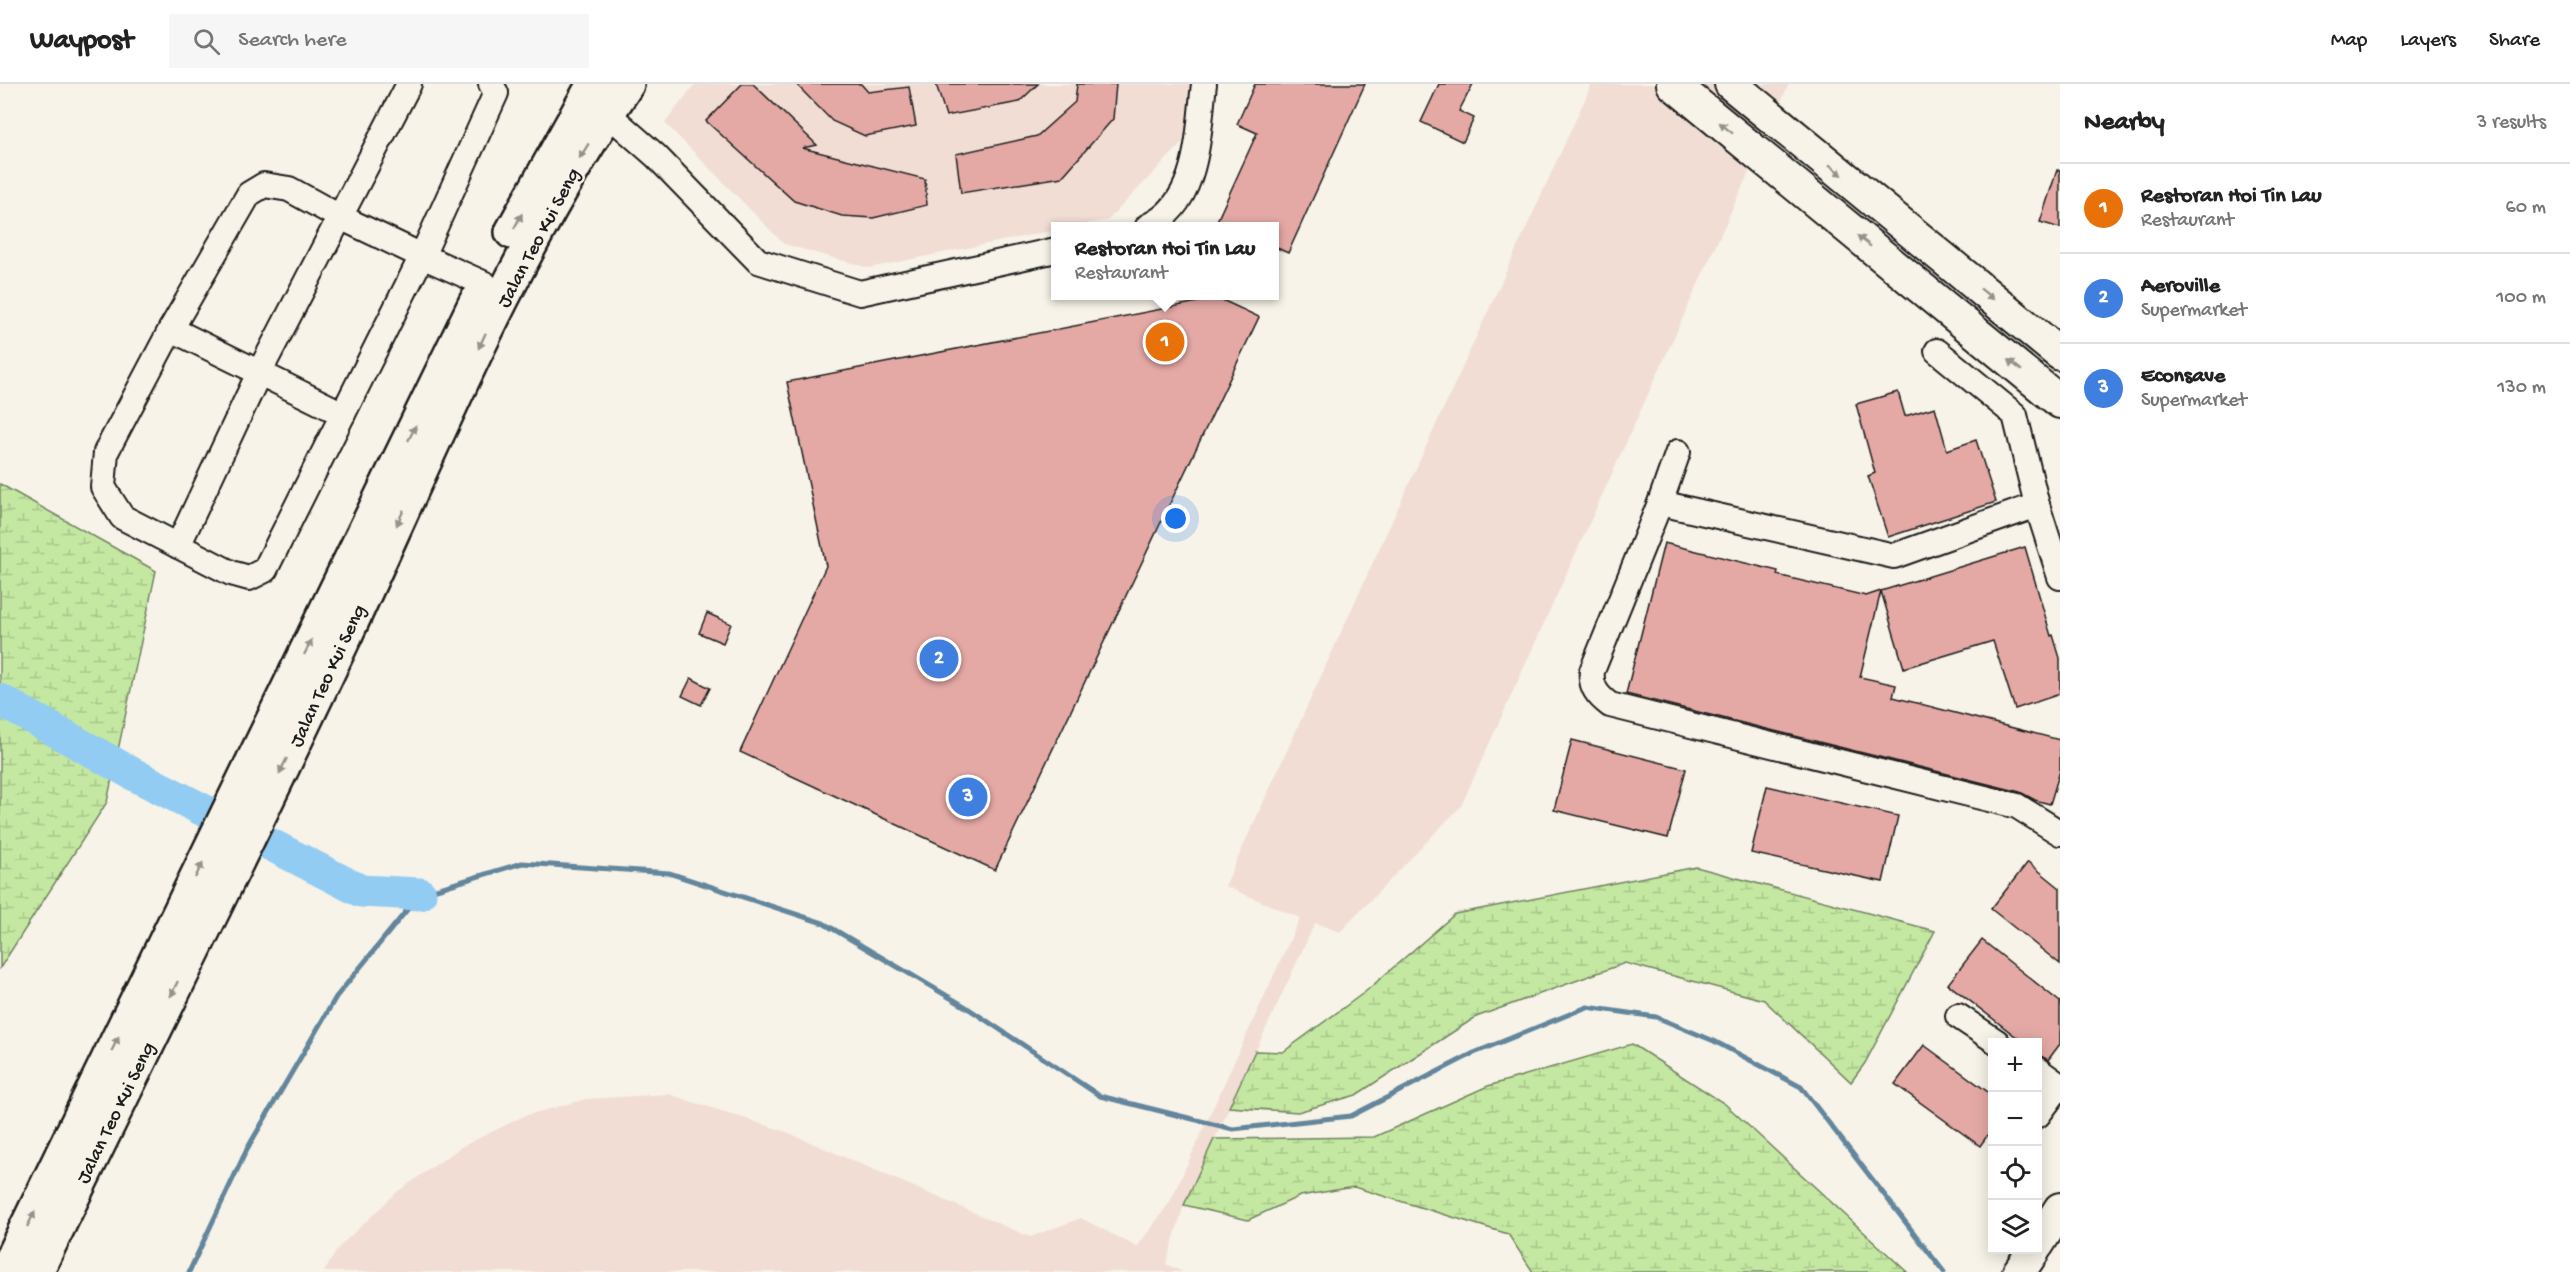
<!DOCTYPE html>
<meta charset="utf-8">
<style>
:root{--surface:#fff;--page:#f6f6f6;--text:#222;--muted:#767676;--line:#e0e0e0;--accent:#1c1c1c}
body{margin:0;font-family:"Gochi Hand",sans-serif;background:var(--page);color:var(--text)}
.controls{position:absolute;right:18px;bottom:18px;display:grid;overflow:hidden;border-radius:0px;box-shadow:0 3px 15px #0003}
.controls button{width:54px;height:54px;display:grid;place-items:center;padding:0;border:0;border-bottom:2px solid var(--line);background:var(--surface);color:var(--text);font:30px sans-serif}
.you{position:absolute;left:1176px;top:435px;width:21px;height:21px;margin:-15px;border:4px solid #fff;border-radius:50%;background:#1a73e8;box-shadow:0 0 0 9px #1a73e833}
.badge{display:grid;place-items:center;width:39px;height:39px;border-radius:50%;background:var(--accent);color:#fff;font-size:20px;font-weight:700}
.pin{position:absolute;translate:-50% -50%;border:3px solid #fff;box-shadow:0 2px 6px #0006}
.popup{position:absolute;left:1051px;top:138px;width:228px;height:78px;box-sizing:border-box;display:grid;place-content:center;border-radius:0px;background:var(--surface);filter:drop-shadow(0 2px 4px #0005);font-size:20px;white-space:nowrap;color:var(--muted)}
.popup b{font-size:22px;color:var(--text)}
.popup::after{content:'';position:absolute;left:50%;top:100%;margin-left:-12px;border:12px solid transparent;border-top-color:var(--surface)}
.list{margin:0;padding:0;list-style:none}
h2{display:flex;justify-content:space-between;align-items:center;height:78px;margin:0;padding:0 24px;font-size:26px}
h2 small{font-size:20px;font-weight:400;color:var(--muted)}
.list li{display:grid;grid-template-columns:39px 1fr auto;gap:18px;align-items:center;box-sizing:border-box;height:90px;padding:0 24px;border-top:2px solid var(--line)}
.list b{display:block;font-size:22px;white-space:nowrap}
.list p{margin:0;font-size:20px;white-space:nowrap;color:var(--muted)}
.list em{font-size:20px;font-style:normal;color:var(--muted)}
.icon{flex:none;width:33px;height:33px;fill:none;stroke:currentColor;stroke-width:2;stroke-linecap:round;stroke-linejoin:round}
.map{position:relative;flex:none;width:2060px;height:1188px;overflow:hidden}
header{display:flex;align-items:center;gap:36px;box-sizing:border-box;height:84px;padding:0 30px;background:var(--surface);border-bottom:2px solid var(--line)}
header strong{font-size:28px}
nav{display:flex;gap:33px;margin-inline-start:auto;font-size:21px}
.search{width:420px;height:54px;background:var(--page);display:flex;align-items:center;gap:15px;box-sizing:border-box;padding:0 21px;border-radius:0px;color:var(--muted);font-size:22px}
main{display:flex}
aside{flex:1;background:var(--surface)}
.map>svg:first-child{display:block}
.built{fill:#f1ddd4}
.wetland{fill:url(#wetland-marsh);stroke:#70825f;stroke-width:1.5}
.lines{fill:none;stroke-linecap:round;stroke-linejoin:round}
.stream{stroke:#63869c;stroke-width:5}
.river{stroke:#93ccf2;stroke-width:33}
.building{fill:#e4a9a5;stroke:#1c1c1c;stroke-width:1.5}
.minor-casing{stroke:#1c1c1c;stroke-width:28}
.major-casing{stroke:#1c1c1c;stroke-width:36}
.highway-casing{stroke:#1c1c1c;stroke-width:38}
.minor{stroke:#f7f3e8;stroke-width:24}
.major{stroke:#f7f3e8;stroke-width:32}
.highway{stroke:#f7f3e8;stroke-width:33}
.oneway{fill:#94928c}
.labels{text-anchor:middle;stroke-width:4.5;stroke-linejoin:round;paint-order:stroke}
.street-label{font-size:20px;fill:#1c1c1c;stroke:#f7f3e8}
</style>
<header>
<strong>Waypost</strong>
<div class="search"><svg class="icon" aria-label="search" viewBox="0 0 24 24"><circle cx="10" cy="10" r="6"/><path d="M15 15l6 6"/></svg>Search here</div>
<nav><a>Map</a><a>Layers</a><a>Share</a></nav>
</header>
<main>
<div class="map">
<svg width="2060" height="1188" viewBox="0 0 2060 1188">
<defs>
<pattern id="wetland-marsh" width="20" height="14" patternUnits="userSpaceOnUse" patternTransform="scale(1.5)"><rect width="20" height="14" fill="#c4e8a2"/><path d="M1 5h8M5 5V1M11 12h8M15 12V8" fill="none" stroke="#a8c68b"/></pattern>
</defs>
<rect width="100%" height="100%" fill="#f7f3e8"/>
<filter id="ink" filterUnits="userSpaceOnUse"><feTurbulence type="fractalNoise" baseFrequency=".0167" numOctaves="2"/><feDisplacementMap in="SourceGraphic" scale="12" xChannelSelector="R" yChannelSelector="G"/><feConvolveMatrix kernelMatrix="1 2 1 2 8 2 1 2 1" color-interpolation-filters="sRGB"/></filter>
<g filter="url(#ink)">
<g class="built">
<polygon points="695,0 1193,0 1186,55 1108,136 1074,142 1056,142 1055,146 869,184 784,160 665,39"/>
<polygon points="1592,0 1789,0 1461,722 1340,848 1315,839 1184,1121 1166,1180 1183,1188 324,1188 339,1163 397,1108 461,1063 524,1032 586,1015 668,1010 784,1047 1030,1153 1081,1134 1137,1163 1170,1118 1300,834 1225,802"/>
</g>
<g class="wetland">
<polygon points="0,400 156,487 107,718 0,884"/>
<polygon points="1696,783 1935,847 1865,979 1851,998 1764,916 1625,879 1476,933 1356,1011 1298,1028 1229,1023 1255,967 1283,968 1365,908 1455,830"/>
<polygon points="1632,960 1725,1020 1907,1188 1533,1188 1508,1150 1354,1103 1300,1112 1248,1136 1184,1121 1214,1055 1374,1053 1488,1002"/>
</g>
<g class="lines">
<polyline class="stream" points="189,1188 247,1065 336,913 420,810 522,779 669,789 823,839 966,923 1100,1012 1233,1045 1351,1032 1474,969 1587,923 1656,933 1714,957 1801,1003 1944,1188"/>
<polyline class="river" points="0,616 133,690 361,807 420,810"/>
</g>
<g class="building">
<polygon points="742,0 753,0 817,61 802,64 925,95 927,121 873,134 842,132 794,117 706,37"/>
<polygon points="796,0 861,0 868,8 909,3 916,42 865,52 832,37"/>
<polygon points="936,0 1038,0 1019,18 946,32"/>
<polygon points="1077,0 1116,0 1113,35 1062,93 961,109 956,70 1037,52 1075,18"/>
<polygon points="1255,0 1365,0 1288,169 1275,163 1275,142 1228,142 1217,137 1257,49 1237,40"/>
<polygon points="1439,0 1473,0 1459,27 1474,34 1463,58 1421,38"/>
<polygon points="2057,86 2060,86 2060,144 2040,138"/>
<polygon points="1218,214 1259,233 995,786 740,668 826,482 787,298"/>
<polygon points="1898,308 1905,332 1935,323 1947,366 1976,356 1996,418 1888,453 1868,392 1875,389 1856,320"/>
<polygon points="1664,459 1778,487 1777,491 1866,512 1881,507 1860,593 1896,601 1893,613 2060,656 2060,687 2050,720 2035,716 2020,708 1626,610"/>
<polygon points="2025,463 2051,552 2053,551 2060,574 2060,610 2015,625 1993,557 1904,584 1881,507"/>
<polygon points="707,529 731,540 723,559 699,549"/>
<polygon points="691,594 710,604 701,621 682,612"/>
<polygon points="1572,656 1686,685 1668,754 1554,726"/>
<polygon points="1767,702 1898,732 1883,798 1751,769"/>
<polygon points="2028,778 2060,804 2060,880 1991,825"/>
<polygon points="1982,856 2060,918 2060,960 2048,976 2037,970 2037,958 2023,958 1948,900"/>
<polygon points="1924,961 1992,1011 1992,1045 1980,1062 1895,1000"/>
</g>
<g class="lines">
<defs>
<g id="minor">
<polyline points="607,29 656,72 758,177 860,209 1056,166"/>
<polygon points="264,101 289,105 338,132 422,172 265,486 249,494 231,489 122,433 103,403 106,368 171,245 249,110"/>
<path d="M1148,142C1200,119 1198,47 1204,0"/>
<polyline points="485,200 422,172 496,9 491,0"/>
<polyline points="171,245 343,330"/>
<polyline points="1937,267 2015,331 2037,421 2060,493"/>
<path d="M1678,368L1660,419L1592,587C1590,603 1598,612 1610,621L2017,722L2060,749"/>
<polyline points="1660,419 1894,472 2037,421"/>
<polyline points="178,462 259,289 409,0"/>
<polyline points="1958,932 1997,958"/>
<polyline points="2038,986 2060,1002"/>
<polyline points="2038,1031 2060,1001"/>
</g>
<g id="major">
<polyline points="1673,0 2060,318"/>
<polyline points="1731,0 2060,270"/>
<polyline points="2038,1160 2060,1125"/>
<polyline points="2019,1188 2034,1166"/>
</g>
<g id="highway">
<polyline points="512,148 594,0"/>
<polyline points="5,1188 476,218"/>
<path d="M36,1188C139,976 245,765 345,552C432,365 510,171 627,0"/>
</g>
</defs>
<use href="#minor" class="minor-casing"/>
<use href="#major" class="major-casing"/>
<use href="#highway" class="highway-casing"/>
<use href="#minor" class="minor"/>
<use href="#major" class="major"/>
<use href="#highway" class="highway"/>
</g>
<defs><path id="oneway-solid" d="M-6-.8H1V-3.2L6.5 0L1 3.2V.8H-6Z" transform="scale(1.5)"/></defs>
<g class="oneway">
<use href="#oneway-solid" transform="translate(1726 44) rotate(-141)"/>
<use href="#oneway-solid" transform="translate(584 67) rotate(122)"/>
<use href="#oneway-solid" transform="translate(1836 86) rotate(39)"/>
<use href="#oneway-solid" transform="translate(518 137) rotate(-62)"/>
<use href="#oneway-solid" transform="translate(1864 157) rotate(-141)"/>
<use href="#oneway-solid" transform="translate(1987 210) rotate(39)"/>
<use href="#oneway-solid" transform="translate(482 257) rotate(115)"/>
<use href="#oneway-solid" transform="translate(2015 281) rotate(-141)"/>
<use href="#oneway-solid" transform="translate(412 349) rotate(-64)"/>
<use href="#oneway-solid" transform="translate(400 434) rotate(115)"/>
<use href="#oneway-solid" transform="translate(308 563) rotate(-64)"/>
<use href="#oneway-solid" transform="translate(283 682) rotate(116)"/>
<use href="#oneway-solid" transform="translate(199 786) rotate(-64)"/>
<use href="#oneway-solid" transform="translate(174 905) rotate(116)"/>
<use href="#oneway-solid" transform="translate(115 960) rotate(-64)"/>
<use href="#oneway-solid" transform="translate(31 1135) rotate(-64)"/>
</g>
</g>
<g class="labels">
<g class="street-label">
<text transform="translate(537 153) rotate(-62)" y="7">Jalan Teo Kui Seng</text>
<text transform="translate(326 591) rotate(-65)" y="7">Jalan Teo Kui Seng</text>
<text transform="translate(114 1028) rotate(-64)" y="7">Jalan Teo Kui Seng</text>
</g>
</g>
</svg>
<div class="controls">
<button>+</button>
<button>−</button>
<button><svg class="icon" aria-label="locate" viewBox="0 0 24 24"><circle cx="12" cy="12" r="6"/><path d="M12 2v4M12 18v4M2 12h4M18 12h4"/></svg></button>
<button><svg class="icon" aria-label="layers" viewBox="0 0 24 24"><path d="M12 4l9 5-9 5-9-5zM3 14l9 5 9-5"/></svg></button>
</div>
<div class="you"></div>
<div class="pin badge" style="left:1165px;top:258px;background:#e8710a">1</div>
<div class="popup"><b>Restoran Hoi Tin Lau</b>Restaurant</div>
<div class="pin badge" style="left:939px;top:575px;background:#3f7fe0">2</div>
<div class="pin badge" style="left:968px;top:713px;background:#3f7fe0">3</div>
</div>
<aside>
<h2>Nearby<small>3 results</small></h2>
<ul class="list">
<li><span class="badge" style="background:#e8710a">1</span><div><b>Restoran Hoi Tin Lau</b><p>Restaurant</p></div><em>60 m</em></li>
<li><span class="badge" style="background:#3f7fe0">2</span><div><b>Aeroville</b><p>Supermarket</p></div><em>100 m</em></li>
<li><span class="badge" style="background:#3f7fe0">3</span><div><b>Econsave</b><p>Supermarket</p></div><em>130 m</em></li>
</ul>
</aside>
</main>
